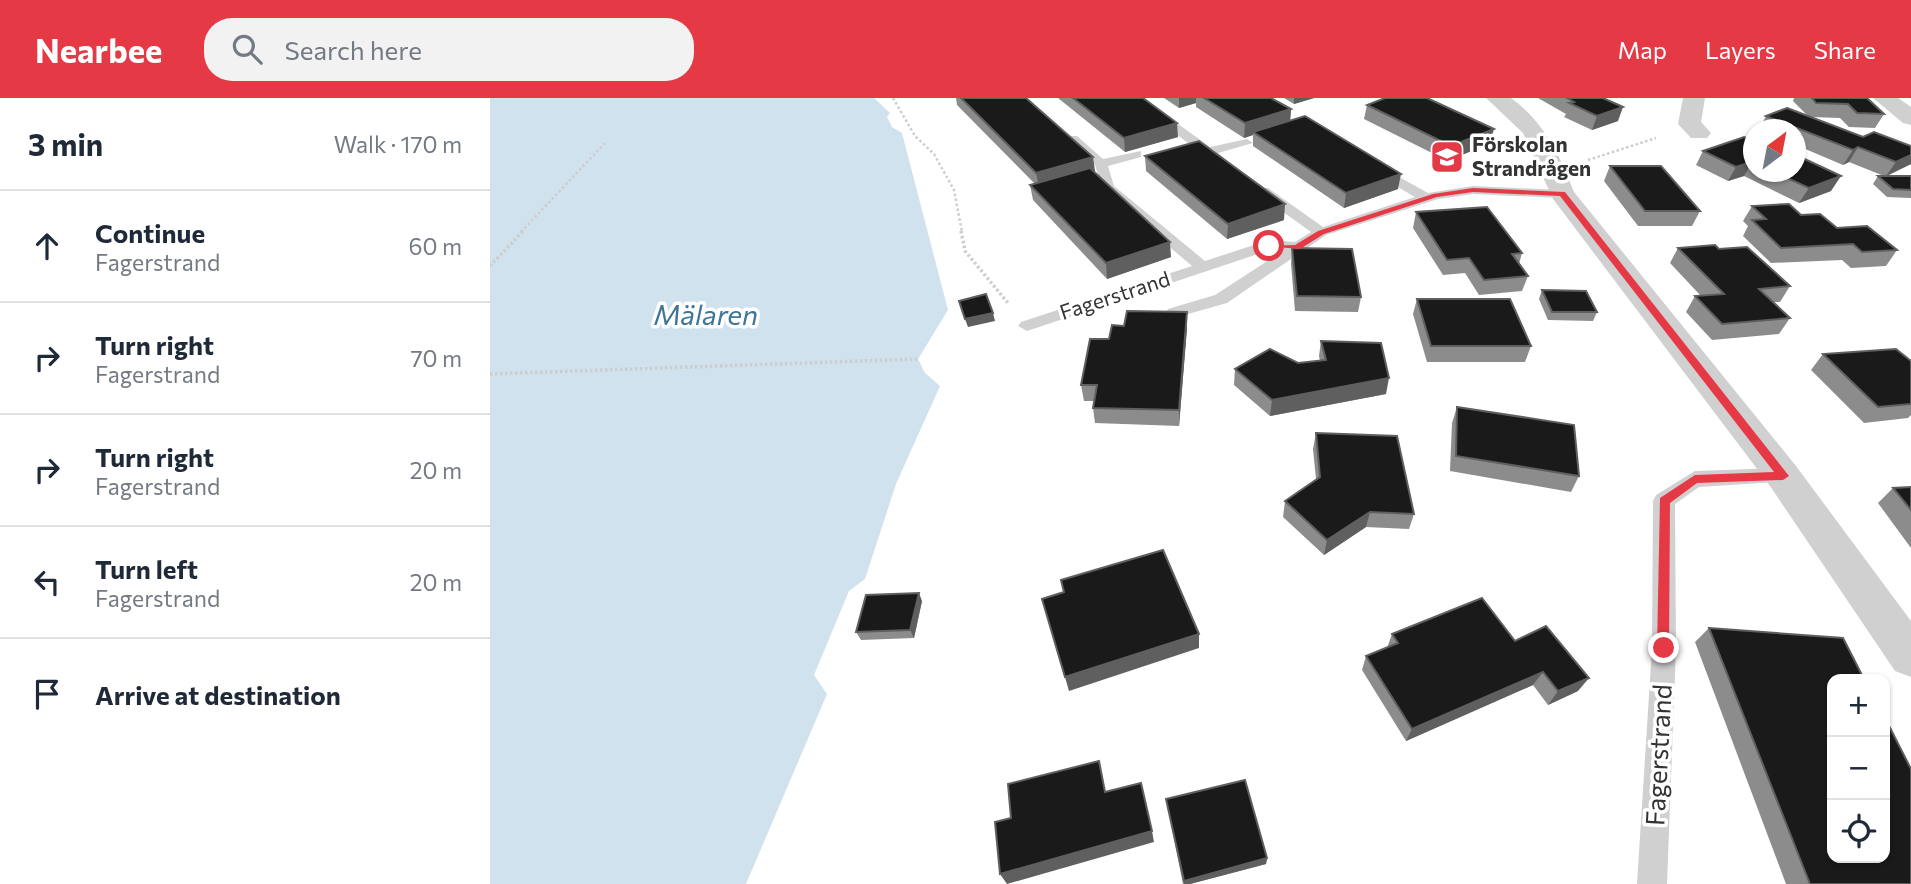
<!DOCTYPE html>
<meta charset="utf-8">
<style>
:root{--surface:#fff;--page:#f2f2f3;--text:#1f2937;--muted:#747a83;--line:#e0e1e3;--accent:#e63946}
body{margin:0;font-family:Commissioner,sans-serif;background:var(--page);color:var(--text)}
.controls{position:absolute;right:21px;bottom:21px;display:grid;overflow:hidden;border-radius:14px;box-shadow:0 2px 5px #0004}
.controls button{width:63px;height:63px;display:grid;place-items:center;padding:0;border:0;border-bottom:2px solid var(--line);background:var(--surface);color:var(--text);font:35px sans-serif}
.compass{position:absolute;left:1253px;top:21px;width:63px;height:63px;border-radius:50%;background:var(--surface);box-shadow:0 2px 5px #0004;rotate:32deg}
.stop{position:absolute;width:21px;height:21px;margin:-16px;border:5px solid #e63946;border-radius:50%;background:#fff}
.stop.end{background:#e63946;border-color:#fff;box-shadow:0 2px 7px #0008}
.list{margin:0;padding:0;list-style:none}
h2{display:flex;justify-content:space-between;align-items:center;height:91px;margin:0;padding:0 28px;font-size:30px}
h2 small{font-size:23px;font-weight:400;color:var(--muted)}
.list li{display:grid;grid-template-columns:46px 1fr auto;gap:21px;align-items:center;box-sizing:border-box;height:112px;padding:0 28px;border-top:2px solid var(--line)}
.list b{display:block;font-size:26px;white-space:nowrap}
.list p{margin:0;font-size:23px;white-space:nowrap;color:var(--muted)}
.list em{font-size:23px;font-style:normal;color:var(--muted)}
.icon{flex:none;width:38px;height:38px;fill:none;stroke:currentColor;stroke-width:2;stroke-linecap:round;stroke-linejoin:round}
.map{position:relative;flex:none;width:1421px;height:786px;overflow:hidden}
header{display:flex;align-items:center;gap:42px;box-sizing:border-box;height:98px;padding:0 35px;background:var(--accent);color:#fff}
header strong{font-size:33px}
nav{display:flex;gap:38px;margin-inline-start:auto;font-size:24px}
.search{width:490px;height:63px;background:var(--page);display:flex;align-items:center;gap:18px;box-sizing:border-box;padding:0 24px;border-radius:28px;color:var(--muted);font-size:26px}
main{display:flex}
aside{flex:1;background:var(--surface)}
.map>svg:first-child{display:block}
.water{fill:#cfe2ee}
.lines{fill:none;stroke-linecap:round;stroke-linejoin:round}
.path-far1{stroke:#cdcdcd;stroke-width:2.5;stroke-dasharray:2.5 2.5;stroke-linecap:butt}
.path{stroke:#cdcdcd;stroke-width:3.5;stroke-dasharray:2.5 2.5;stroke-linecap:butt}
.lane{fill:#d0d0d0;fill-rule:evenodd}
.street{fill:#d0d0d0;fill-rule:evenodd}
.wall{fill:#8c8c8c}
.shaded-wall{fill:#5f5f5f}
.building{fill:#1a1a1a;stroke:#5f5f5f;stroke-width:2}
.route{fill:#e63946}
.labels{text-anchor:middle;stroke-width:7;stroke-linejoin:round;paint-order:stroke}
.far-poi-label{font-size:21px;font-weight:bold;fill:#333;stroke:#fff;text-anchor:start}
.far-street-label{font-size:21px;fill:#333;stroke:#fff}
.street-label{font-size:26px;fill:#333;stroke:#fff}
.water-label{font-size:28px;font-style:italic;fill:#3f7597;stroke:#fff}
</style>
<header>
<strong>Nearbee</strong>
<div class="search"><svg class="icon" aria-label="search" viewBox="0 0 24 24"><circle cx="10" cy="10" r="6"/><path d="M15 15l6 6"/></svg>Search here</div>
<nav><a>Map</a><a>Layers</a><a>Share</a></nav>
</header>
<main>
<aside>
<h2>3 min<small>Walk · 170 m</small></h2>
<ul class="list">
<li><svg class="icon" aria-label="ahead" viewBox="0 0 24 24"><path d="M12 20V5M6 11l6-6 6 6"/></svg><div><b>Continue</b><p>Fagerstrand</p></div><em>60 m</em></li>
<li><svg class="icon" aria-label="right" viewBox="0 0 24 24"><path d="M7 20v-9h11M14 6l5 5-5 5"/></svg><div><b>Turn right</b><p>Fagerstrand</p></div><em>70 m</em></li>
<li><svg class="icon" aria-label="right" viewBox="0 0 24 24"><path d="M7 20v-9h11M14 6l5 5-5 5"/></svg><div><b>Turn right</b><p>Fagerstrand</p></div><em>20 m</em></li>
<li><svg class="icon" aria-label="left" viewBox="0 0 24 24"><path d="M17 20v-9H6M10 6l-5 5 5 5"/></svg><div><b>Turn left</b><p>Fagerstrand</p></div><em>20 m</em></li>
<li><svg class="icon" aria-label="arrive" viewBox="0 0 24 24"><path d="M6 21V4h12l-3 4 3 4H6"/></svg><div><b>Arrive at destination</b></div></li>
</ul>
</aside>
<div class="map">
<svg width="1421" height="786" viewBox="0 0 1421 786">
<rect width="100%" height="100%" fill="#fff"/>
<polygon class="water" points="0,0 384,0 400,15 397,19 402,29 412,35 458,212 428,261 435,275 450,288 406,386 375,481 359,493 324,577 337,596 256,786 0,786"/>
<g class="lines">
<g class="path-far1">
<polyline points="403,0 425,38 444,56 464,92 472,134"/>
<polyline points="1098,62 1166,40"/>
<polyline points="31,134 115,45"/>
</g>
<g class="path">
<polyline points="471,133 475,153 518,205"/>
<polyline points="0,168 33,133"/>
<polyline points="0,276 428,261"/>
</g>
<g class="lane">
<polygon points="638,0 652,0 720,49 757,41 763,45 728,55 734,60 732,63 722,63"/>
<polygon points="577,38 587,38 613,61 651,53 651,59 618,68 624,88 715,163 779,142 805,144 821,134 768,96 768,90 778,90 833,129 925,99 879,72 879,66 884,65 938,95 983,88 1072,92 1079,96 1072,100 983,96 948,101 836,137 737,205 684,220 676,215 678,211 725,197 793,153 780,152 537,233 528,228 531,224 702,168 613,93 605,67 577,44"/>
<polygon points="1293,370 1300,373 1303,378 1300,383 1209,389 1185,406 1186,550 1177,786 1147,786 1162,550 1163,403 1166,397 1205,373"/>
</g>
<g class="street">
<path d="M996,0H1021C1054,24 1070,57 1084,94L1306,368L1421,523V579L1405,573L1280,388L1063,101L1033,35Z"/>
<polygon points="1193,0 1215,0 1211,24 1221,35 1217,40 1201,40 1188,26"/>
<polygon points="1383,0 1408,0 1421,9 1421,27 1413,25"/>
</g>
</g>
<g class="wall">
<polygon points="466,0 536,0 605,73 604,74 681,159 617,181 543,102 540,87 545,86 467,7"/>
<polygon points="568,0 653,0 688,39 635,54"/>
<polygon points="674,0 781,0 801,11 800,23 908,91 854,110 763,48 763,37 754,40 706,9 706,5 689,10"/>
<polygon points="794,0 824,0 804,6"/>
<polygon points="1048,0 1113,0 1128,23 1102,32 1074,19 1076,16"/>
<polygon points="1304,0 1377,0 1394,16 1385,30 1359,29 1350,20 1321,19 1421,66 1397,78 1421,78 1421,100 1397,99 1383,86 1388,78 1394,78 1359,64 1353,67 1306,47 1306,32 1269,32 1276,18 1317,17 1303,3"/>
<polygon points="877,7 1000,45 958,63 874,21"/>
<polygon points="1264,44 1264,74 1306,74 1341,93 1309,105 1254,78 1238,83 1206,67 1213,53"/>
<polygon points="655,58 794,122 737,141 656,73"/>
<polygon points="1120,68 1210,113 1202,128 1148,128 1114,83"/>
<polygon points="1262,108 1311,117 1407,152 1396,168 1361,170 1352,162 1281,165 1253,138 1258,128 1253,123"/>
<polygon points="926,114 1032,155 1029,166 1038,178 1032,193 989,197 975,175 953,177 923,130"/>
<polygon points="802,150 871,199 868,214 805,213 801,166"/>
<polygon points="1188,150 1300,188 1290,204 1284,204 1300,220 1289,236 1222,242 1196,214 1205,198 1211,198 1180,165"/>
<polygon points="1052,192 1107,214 1103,223 1058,222 1049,201"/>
<polygon points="927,201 1041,248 1035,264 937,264 923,216"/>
<polygon points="634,228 697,230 689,328 605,325 603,310 604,303 594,303 591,287 619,241"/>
<polygon points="831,243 896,296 780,318 744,287 745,271 830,263 829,258"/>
<polygon points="1333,256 1421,263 1421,317 1418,320 1374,325 1321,272"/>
<polygon points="967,309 1089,378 1081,394 960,373 962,325"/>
<polygon points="826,335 924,416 919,431 876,429 834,457 793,419 795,403 826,381 823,351"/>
<polygon points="1421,389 1421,450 1388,405 1403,390"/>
<polygon points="432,503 424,540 371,542 366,534"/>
<polygon points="1219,530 1421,786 1296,786 1205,544"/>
<polygon points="902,536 1025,543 1088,593 1058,607 1043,587 916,643 872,572 876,558 897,550"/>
<polygon points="676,701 777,760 776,766 700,786 693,786"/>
</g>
<g class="shaded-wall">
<polygon points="689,0 706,0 706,5 689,10"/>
<polygon points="804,0 824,0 804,6"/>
<polygon points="1133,9 1128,23 1102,32 1107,18"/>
<polygon points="801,11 800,25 763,34 763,37 754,40 755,25"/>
<polygon points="687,25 688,39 635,54 634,40"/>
<polygon points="1004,31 1000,45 958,63 961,48"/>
<polygon points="1368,49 1359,64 1353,67 1363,52"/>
<polygon points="1421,57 1421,66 1396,78 1406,64"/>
<polygon points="603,59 605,73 549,89 546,75"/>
<polygon points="1263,63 1254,78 1238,83 1246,69"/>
<polygon points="911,76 908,91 854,110 856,95"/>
<polygon points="1351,78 1341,93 1309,105 1319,90"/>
<polygon points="795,106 794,122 737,141 738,126"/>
<polygon points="680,144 681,159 617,181 616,165"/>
<polygon points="697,214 697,230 689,328 689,312"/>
<polygon points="503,215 505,223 478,229 475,221"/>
<polygon points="899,280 896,296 780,318 782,302"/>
<polygon points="880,414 876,429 834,457 837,442"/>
<polygon points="429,495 432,503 424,540 420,532"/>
<polygon points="709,536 709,550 579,593 575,579"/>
<polygon points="1053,574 1043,587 916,643 922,631"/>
<polygon points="1099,580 1088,593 1058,607 1068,593"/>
<polygon points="662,733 664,744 517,786 510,776"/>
<polygon points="777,760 776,766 700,786 694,786 694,783"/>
</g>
<g class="building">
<polygon points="471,0 536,0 603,59 546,75"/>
<polygon points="583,0 653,0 687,25 634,40"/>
<polygon points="714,0 781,0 801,11 755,25"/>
<polygon points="895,0 937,0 1004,31 961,48 877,7"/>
<polygon points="1077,0 1113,0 1133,9 1107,18 1079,5 1084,4"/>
<polygon points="1322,0 1377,0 1394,16 1367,15 1358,6 1326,5"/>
<polygon points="1297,10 1373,39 1384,34 1421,48 1421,57 1406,64 1368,49 1363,52 1276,18"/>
<polygon points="815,18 911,76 856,95 763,34"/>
<polygon points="1254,39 1264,44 1264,63 1246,69 1213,53"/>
<polygon points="709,43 795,106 738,126 655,58"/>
<polygon points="1306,57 1351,78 1319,90 1284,74 1306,74"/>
<polygon points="1120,68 1171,68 1210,113 1155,113"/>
<polygon points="600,70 680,144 616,165 540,87"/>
<polygon points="1388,78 1421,78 1421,92 1403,91"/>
<polygon points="1299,106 1311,117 1330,116 1347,130 1377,128 1407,152 1372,154 1363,146 1291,150 1262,122 1276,121 1262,108"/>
<polygon points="997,109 1032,155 1022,156 1038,178 994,182 979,160 957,162 926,114"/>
<polygon points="1225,147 1229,151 1257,149 1300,188 1269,191 1300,220 1232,226 1205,198 1234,196 1188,150"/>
<polygon points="802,150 862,151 871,199 807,198"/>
<polygon points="1052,192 1096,193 1107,214 1062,214"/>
<polygon points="496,196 503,215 475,221 469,203"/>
<polygon points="927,201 1020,201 1041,248 941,248"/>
<polygon points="637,213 697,214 689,312 603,310 607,287 591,287 600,241 619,241 622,227 634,228"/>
<polygon points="831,243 891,245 899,280 782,302 745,271 780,251 808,265 836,262"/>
<polygon points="1406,251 1421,263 1421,306 1388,309 1333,256"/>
<polygon points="967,309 1084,327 1089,378 966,358"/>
<polygon points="826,335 907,338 924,416 880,414 837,442 795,403 830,379"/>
<polygon points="1421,389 1421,412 1403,390"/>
<polygon points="673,452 709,536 575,579 552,501 574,494 571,482"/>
<polygon points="429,495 420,532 366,534 376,497"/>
<polygon points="992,500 1025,543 1056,528 1099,580 1068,593 1053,574 922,631 876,558 908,545 902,536"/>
<polygon points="1219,530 1353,540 1374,581 1342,581 1342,760 1395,760 1395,620 1421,671 1421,786 1320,786"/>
<polygon points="609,663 615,694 651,685 662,733 510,776 505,724 521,720 518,686"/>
<polygon points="755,682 777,760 694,783 676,701"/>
</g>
<polygon class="route" points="983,90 1075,94 1299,378 1293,382 1207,385 1180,405 1179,554 1174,555 1167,550 1170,400 1205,377 1284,374 1070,98 983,94 947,99 834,136 810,151 775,148 805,147 828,133 943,96"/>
<defs>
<symbol id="school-square" viewBox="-11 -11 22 22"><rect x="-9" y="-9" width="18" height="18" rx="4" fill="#e63946" stroke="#fff"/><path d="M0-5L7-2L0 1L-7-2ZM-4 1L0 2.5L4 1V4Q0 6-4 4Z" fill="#fff"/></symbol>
</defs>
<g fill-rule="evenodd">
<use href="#school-square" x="938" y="40" width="38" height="38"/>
</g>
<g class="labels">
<g class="far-poi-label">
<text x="982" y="54">Förskolan<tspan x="982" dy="24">Strandrågen</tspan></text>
</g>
<g class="far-street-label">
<text transform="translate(625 198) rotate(-18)" y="7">Fagerstrand</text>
</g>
<g class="street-label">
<text transform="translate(1169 657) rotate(-87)" y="9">Fagerstrand</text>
</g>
<g class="water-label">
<text x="216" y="227">Mälaren</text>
</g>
</g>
</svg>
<div class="controls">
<button>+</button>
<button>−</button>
<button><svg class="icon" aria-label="locate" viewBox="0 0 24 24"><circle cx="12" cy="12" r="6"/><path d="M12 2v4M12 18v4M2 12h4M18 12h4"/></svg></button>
</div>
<svg class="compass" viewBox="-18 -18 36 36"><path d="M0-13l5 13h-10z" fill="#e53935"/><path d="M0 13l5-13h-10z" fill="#747a83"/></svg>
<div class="stop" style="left:779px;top:148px"></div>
<div class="stop end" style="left:1174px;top:550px"></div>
</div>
</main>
